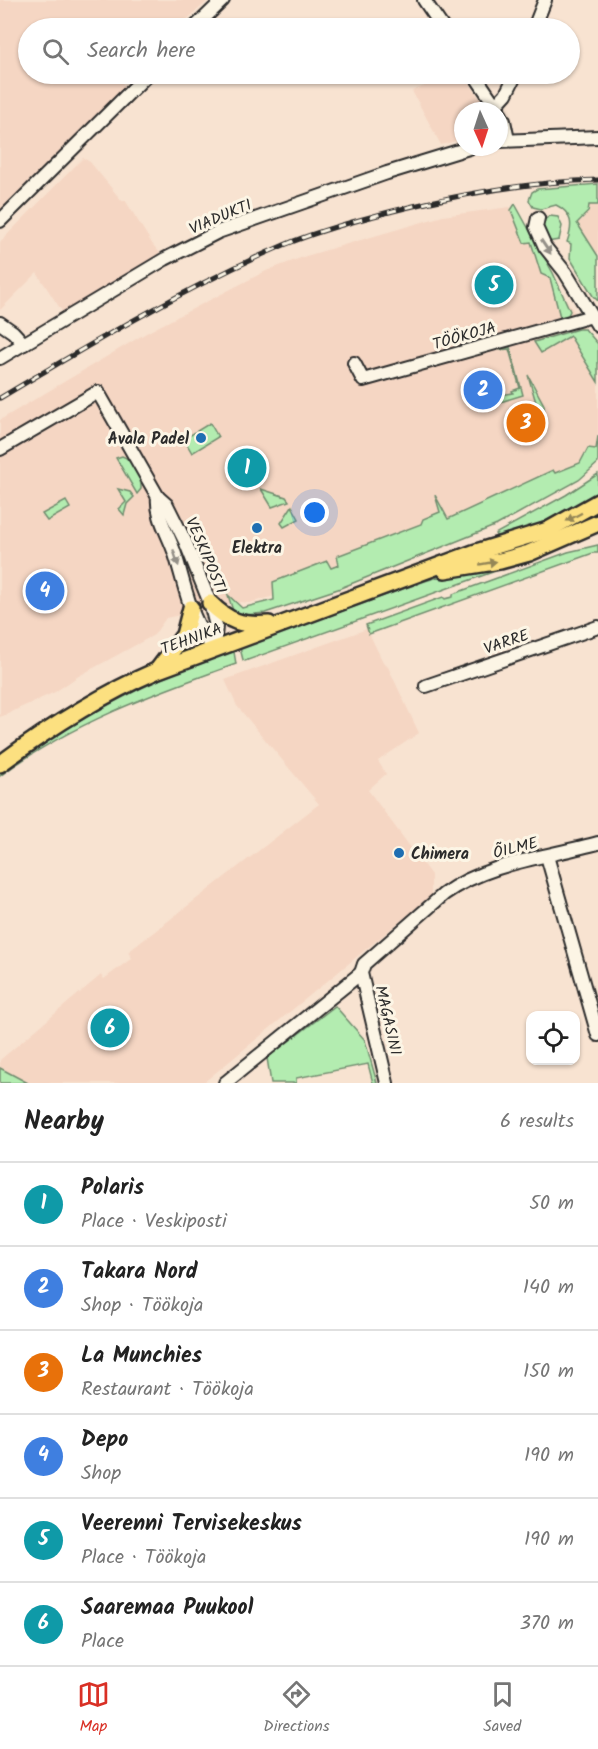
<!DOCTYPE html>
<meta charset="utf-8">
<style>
:root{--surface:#fff;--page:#f2f2f2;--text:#222;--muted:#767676;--line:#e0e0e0;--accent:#d93025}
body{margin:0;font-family:Kalam,sans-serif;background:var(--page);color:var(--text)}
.controls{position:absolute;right:18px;bottom:18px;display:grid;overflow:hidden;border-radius:12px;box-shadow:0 2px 4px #0004}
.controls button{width:54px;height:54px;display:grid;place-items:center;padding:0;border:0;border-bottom:2px solid var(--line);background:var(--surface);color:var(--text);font:30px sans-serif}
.compass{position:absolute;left:454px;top:102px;width:54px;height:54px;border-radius:50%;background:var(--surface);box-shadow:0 2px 4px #0004;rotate:177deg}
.you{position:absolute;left:315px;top:513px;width:21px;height:21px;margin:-15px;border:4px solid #fff;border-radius:50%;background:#1a73e8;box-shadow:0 0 0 9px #1a73e833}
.badge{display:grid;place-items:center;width:39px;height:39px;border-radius:50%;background:var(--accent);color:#fff;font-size:20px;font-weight:700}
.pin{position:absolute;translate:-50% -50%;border:3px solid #fff;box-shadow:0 2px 6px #0006}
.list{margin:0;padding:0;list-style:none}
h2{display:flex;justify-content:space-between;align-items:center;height:78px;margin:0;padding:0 24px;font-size:26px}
h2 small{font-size:20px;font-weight:400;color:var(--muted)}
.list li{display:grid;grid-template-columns:39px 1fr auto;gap:18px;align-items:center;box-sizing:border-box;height:84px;padding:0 24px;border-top:2px solid var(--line)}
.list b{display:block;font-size:22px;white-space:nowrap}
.list p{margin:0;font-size:20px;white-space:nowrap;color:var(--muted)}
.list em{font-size:20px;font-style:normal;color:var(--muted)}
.icon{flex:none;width:33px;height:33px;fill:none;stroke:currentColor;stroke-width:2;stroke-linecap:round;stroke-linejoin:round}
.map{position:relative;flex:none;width:598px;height:1083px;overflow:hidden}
.search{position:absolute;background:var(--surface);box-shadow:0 2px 4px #0004;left:18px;right:18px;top:18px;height:66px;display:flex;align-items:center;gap:15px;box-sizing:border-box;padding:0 21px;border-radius:33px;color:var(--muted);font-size:22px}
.sheet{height:582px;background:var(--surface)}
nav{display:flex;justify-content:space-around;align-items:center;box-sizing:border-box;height:84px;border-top:2px solid var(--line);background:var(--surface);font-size:16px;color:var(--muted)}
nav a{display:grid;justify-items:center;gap:3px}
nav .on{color:var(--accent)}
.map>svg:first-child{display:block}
.built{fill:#f5d6c3}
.green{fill:#b3ecb0;stroke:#6f8c6e;stroke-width:1.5}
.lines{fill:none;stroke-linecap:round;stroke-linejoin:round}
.minor-casing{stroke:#2b2b2b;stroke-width:16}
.major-casing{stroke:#2b2b2b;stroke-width:20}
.minor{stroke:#fcf5e5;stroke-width:12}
.major{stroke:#fce080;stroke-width:15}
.rail-casing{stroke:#2b2b2b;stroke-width:5}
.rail{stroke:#fcf5e5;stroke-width:3;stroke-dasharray:9;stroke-linecap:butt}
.oneway{fill:#949088}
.oneway2{fill:#948656}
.poi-dot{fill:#1f6fb2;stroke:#fcf5e5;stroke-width:2}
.labels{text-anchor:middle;stroke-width:6;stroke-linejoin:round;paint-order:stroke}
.street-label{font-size:16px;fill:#2b2b2b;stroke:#fcf5e5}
.poi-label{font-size:16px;font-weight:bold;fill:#2b2b2b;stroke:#fcf5e5;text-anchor:end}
</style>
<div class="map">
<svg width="598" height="1083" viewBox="0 0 598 1083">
<rect width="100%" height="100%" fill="#f8e3d1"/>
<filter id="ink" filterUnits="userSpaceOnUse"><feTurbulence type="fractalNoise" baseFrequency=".0167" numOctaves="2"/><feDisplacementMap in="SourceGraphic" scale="12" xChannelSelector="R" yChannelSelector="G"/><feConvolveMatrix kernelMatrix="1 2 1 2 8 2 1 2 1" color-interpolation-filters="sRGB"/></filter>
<g filter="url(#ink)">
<g class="built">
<polygon points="0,0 209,0 177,28 28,28 28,74 131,74 122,82 125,88 0,211"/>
<polygon points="454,74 464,74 487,111 463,111 463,139 441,145 412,91"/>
<polygon points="83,158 90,162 122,201 125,200 153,245 165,259 67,319 37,273 0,310 0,242"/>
<polygon points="588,205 598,205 598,256 577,223 583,219"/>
<polygon points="510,207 598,351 598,454 353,574 249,603 241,602 166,618 154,635 77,677 55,692 0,717 0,420 148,332 266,271 306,256 443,216"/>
<polygon points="367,629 383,662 388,667 419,733 378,761 386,774 368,790 431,875 431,896 203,1083 28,1083 0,1068 0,1060 101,975 104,979 132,958 128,952 319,804 237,706 225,680"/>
</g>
<g class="green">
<path d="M598,184V205H589L588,212L577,223L598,256V301L593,296L570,258L571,244L567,242C573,226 573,213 556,205L541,209L533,207L529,200L532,192L537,189Z"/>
<polygon points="515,204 553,273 570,311 568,315 560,317 550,278 541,274 531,242 524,243 511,210"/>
<polygon points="550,216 558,217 562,226 559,240 547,242 543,230 544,220"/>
<polygon points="578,329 585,329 598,344 598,382 570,336 541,353 534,342"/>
<polygon points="510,347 523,395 497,403 495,396 513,393 512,391 520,388 509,349 499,350"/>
<polygon points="528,375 544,405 545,424 539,413"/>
<polygon points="210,423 218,437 192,453 184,439"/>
<polygon points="598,436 598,463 579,480 497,525 338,589 265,613 245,615 233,611 228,595 242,608 274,600 273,582 327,561 331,568 339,565 337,556 421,524 423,519 440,512 435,495 448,519 553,470 555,473 580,463 588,448 596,449"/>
<path d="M122,456C132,459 142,479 141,489L137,494L116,458Z"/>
<path d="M598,474V494C568,516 532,527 497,537L495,534L566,495Z"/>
<polygon points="118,489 130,492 134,497 127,504 124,515 119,509 126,502"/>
<polygon points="261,489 286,497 289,501 272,507"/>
<polygon points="66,501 70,508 47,521 42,514"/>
<polygon points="292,506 299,519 284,527 281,523"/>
<polygon points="598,545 598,553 593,553 369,634 366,625 443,597 445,599 453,597 453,594 568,552"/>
<polygon points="515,564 245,661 243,660 240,648 425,581 452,573"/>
<path d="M234,652L236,664C154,693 70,724 0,776V772L13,762C66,728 119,696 177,672C195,665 214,656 234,652Z"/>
<polygon points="335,1006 365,1040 377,1083 373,1083 368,1064 296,1078 296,1083 271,1083 267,1058"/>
<polygon points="0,1068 28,1083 0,1083"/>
</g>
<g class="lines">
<defs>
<g id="minor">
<polyline points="424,0 443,28"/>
<polyline points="194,28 223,0"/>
<polyline points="534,28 545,0"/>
<polyline points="474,74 499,111"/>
<polyline points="496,105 506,94 516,74"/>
<polyline points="499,112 504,121 508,140"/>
<polyline points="499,141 598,137"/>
<polyline points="538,218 536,227 545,247 565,272 598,326"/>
<polyline points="0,221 148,74"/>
<polyline points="0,323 13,332 24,344"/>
<polyline points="0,358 165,259 218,232 387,173 472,147"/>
<polyline points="354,363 363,380 592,316"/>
<polyline points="0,449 98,392 158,497 167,505 185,541 210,603 216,626 214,648"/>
<path d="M158,497C156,517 169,535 175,554C185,585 191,625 214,648"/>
<polyline points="426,686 598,627"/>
<polyline points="547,856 598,1035"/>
<polyline points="225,1083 361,973"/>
<path d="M387,1083L361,973L364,964L444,894C487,863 547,857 598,843"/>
</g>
<g id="major">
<polyline points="445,570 500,561 529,553 598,523"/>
<path d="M210,603C229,622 242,626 269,624"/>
<polyline points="159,668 184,635 191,608"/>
<path d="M0,764C49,728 100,695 156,671L473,553L548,530L598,502"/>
</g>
</defs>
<use href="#minor" class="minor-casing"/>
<use href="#major" class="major-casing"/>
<use href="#minor" class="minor"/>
<use href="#major" class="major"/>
<defs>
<path id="rail" d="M0,398C92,343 185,288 284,245C313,233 344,224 374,216C448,196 522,182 598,180"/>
</defs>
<use href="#rail" class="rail-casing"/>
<use href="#rail" class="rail"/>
</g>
<defs><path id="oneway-solid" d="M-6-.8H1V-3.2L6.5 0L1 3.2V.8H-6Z" transform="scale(1.5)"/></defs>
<g class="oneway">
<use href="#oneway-solid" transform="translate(546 247) rotate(56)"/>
<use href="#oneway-solid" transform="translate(176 558) rotate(72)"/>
</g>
<g class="oneway2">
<use href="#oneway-solid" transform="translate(574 517) rotate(152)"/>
<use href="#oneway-solid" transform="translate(488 563) rotate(-10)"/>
</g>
</g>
<g class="poi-dot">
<circle cx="201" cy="438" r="6"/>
<circle cx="257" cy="528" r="6"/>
<circle cx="399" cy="853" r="6"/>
</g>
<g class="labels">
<g class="street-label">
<text transform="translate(220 216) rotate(-23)" y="6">VIADUKTI</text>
<text transform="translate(464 335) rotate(-16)" y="6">TÖÖKOJA</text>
<text transform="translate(207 555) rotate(67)" y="6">VESKIPOSTI</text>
<text transform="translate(191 638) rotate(-20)" y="6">TEHNIKA</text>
<text transform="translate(506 641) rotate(-19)" y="6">VARRE</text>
<text transform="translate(515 847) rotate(-14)" y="6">ÕILME</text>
<text transform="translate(389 1020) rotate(77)" y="6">MAGASINI</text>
</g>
<g class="poi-label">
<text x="189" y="444">Avala Padel</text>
<text x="257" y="553" text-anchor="middle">Elektra</text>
<text x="411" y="859" text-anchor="start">Chimera</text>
</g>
</g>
</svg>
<div class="controls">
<button><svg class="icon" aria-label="locate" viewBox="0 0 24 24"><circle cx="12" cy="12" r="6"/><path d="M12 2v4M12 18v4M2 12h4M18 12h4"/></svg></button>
</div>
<svg class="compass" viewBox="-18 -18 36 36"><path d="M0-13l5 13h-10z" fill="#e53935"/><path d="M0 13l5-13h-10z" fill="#767676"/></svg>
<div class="you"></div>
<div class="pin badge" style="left:247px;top:468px;background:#0f9aa8">1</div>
<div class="pin badge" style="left:483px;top:390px;background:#3f7fe0">2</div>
<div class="pin badge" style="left:526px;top:423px;background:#e8710a">3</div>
<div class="pin badge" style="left:45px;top:591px;background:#3f7fe0">4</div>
<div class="pin badge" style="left:494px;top:285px;background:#0f9aa8">5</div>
<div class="pin badge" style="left:110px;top:1028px;background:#0f9aa8">6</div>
<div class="search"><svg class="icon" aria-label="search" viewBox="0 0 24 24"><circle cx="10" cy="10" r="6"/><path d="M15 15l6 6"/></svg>Search here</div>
</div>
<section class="sheet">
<h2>Nearby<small>6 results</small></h2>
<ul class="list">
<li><span class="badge" style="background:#0f9aa8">1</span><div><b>Polaris</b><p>Place · Veskiposti</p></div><em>50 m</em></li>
<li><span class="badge" style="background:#3f7fe0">2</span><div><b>Takara Nord</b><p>Shop · Töökoja</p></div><em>140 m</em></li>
<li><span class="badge" style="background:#e8710a">3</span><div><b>La Munchies</b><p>Restaurant · Töökoja</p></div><em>150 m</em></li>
<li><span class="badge" style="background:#3f7fe0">4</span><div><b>Depo</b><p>Shop</p></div><em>190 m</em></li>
<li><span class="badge" style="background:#0f9aa8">5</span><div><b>Veerenni Tervisekeskus</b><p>Place · Töökoja</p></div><em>190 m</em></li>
<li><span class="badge" style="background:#0f9aa8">6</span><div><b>Saaremaa Puukool</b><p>Place</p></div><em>370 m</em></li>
</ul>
</section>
<nav>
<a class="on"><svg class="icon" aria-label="map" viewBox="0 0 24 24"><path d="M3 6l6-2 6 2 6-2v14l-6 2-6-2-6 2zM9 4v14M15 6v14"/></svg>Map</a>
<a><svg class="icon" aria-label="directions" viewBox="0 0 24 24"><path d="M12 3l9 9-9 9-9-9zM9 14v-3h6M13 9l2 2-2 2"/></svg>Directions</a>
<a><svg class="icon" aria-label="saved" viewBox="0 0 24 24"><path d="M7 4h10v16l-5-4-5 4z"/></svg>Saved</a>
</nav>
